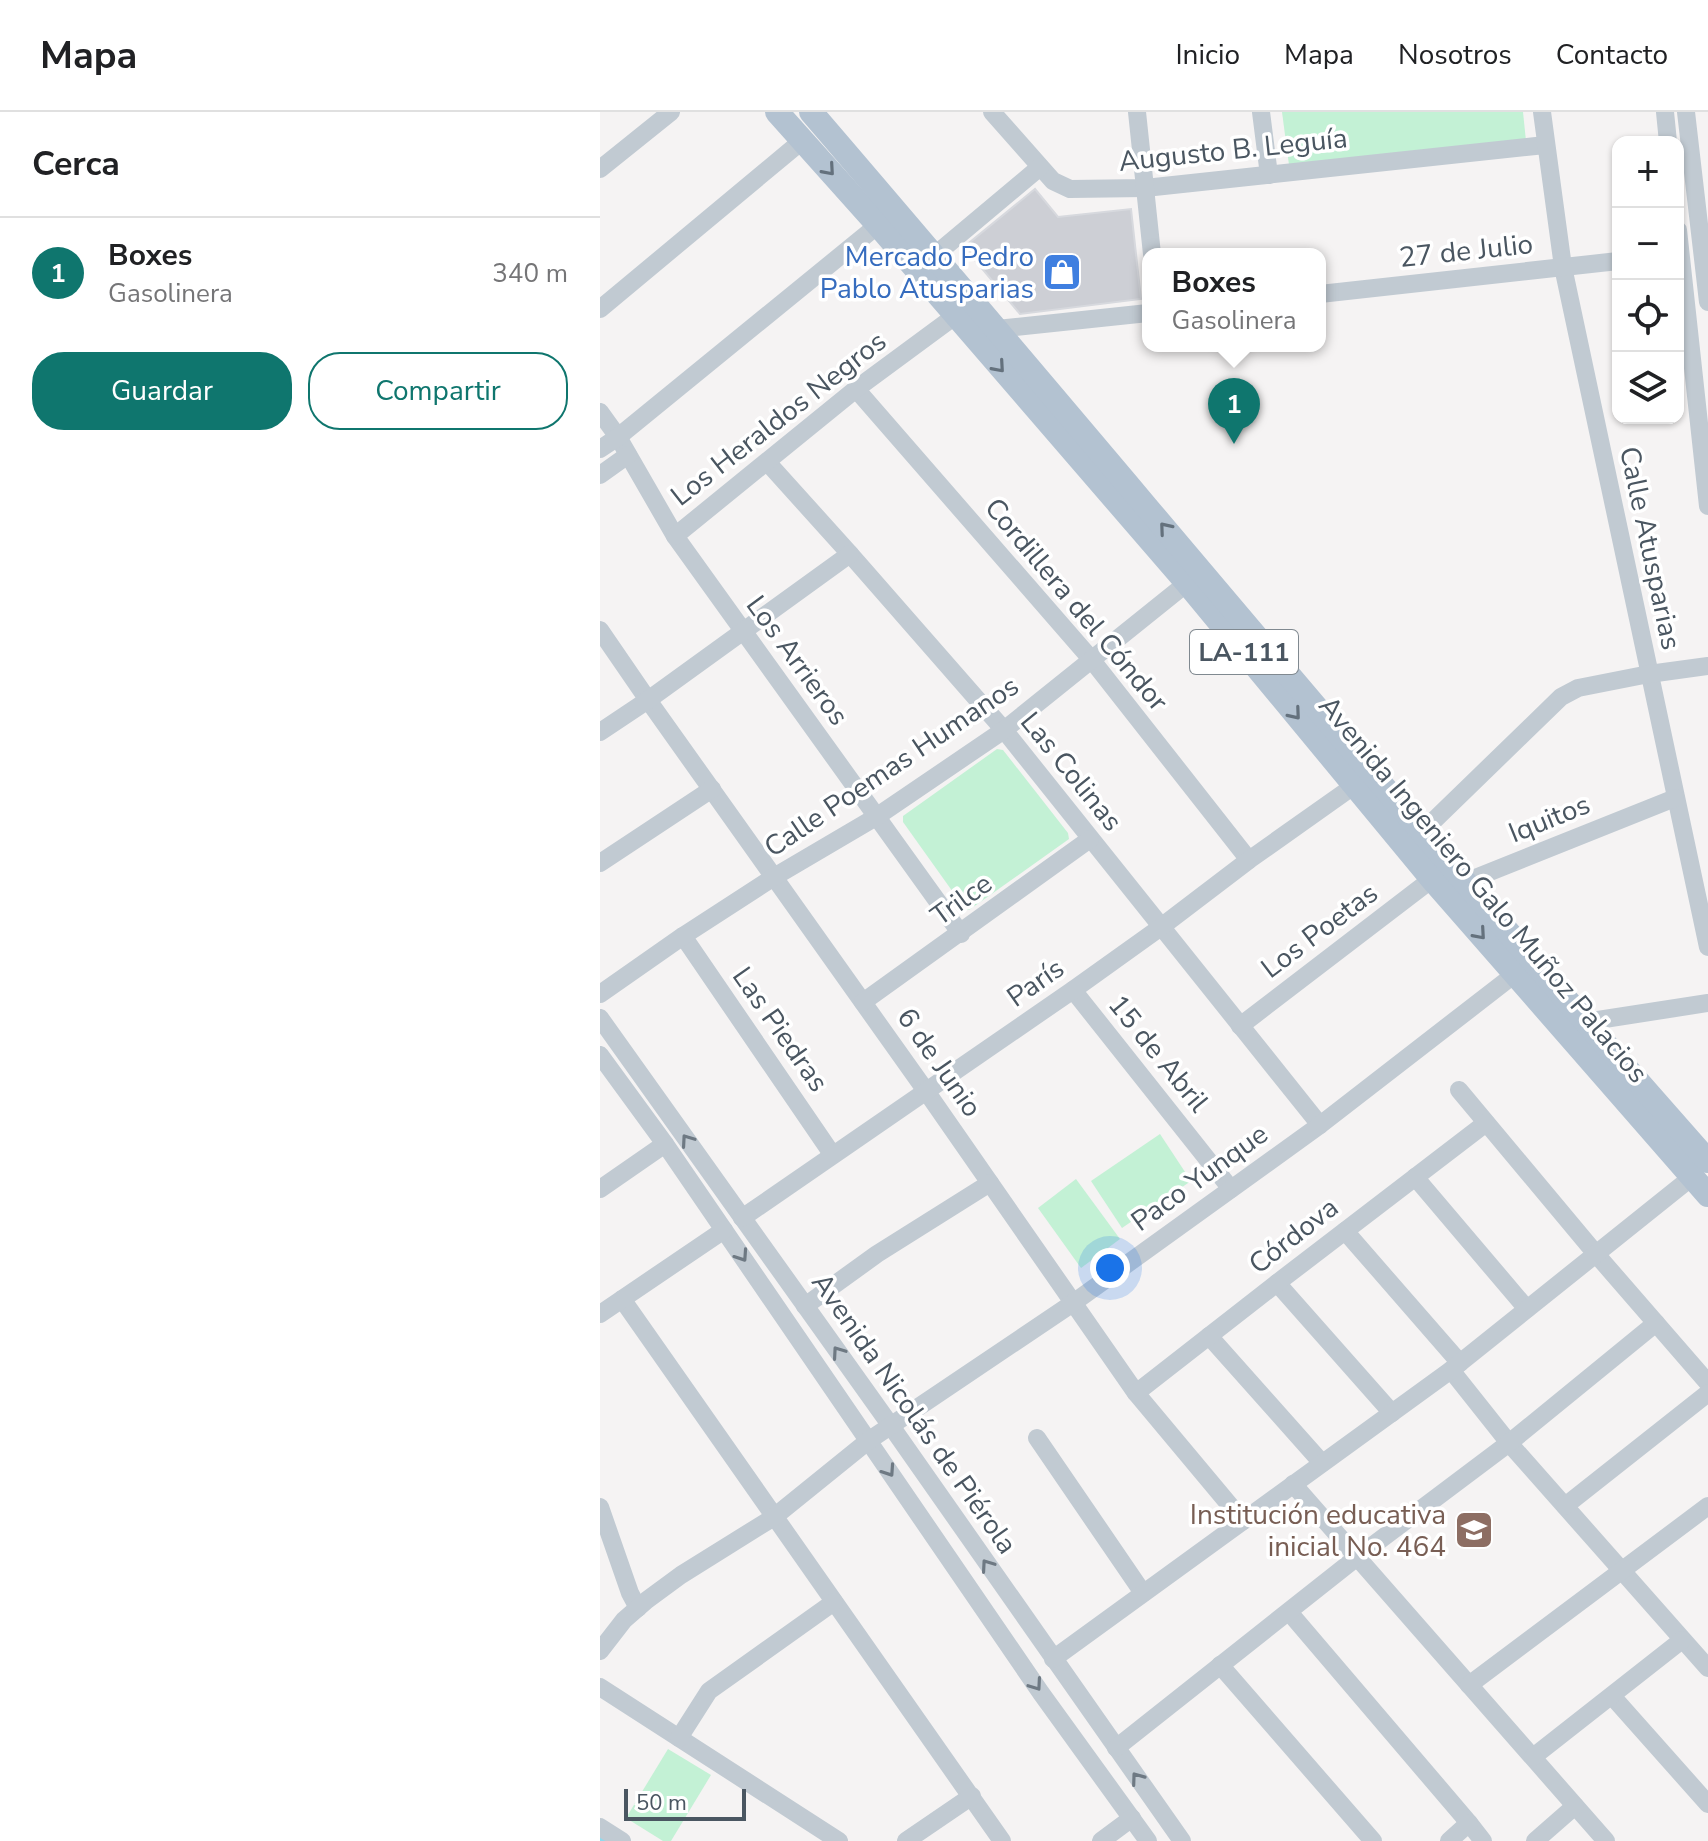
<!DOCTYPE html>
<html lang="es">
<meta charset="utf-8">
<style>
:root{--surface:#fff;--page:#f2f2f2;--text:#202124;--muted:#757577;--line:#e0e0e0;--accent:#0f766e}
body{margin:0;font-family:"Nunito Sans",sans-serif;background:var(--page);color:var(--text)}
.controls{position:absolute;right:24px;top:24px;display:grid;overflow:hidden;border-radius:16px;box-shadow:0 2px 6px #0004}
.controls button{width:72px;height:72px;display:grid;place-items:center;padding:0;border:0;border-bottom:2px solid var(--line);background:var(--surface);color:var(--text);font:40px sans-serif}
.scale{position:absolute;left:24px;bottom:20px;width:122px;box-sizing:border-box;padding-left:8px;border:4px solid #4a5661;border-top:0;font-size:22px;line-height:28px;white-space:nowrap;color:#4a5661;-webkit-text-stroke:6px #fff;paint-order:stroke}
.you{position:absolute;left:510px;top:1156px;width:28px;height:28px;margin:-20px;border:6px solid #fff;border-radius:50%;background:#1a73e8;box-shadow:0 0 0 12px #1a73e833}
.badge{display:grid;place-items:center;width:52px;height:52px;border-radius:50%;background:var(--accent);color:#fff;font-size:26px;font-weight:700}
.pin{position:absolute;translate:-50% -66px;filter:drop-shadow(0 2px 4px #0008)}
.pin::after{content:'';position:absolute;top:42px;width:28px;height:24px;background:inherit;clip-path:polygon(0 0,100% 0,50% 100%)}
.popup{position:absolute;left:542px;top:136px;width:184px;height:104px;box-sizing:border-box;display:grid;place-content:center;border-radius:16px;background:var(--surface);filter:drop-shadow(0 2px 6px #0005);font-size:26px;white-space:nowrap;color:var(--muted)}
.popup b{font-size:30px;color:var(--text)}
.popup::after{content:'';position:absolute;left:50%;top:100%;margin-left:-16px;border:16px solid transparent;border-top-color:var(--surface)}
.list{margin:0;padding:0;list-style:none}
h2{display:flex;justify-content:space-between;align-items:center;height:104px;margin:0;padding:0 32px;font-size:34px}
h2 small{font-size:26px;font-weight:400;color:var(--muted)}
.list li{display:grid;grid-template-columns:52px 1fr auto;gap:24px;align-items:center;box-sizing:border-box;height:112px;padding:0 32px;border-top:2px solid var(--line)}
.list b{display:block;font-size:30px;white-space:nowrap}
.list p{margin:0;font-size:26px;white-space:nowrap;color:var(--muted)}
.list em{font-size:26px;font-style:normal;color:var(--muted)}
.actions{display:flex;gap:16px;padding:24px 32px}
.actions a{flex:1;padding:18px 0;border:2px solid var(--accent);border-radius:32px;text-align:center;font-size:28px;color:var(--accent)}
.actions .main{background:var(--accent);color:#fff}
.icon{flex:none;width:44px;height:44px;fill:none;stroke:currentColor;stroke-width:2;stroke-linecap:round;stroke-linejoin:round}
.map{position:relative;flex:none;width:1108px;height:1729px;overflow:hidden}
header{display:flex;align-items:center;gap:48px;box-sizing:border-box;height:112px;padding:0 40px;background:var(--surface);border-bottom:2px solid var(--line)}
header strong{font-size:38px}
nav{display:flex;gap:44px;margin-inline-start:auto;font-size:28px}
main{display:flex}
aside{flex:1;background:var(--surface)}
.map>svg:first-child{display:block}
.green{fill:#c3f1d5}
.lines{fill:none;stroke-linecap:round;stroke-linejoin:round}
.canal{stroke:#90daee;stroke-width:18}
.building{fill:#cdcfd5;stroke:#d7d9de;stroke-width:2}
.minor{stroke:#c1cad2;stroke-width:18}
.major{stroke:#b3c2d1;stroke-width:24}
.oneway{stroke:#64717d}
.oneway2{stroke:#6e7983}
.labels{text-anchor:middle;stroke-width:7;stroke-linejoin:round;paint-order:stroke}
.shield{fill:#fff;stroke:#808990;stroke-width:2}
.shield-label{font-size:26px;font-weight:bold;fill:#4a5661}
.street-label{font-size:28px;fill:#4a5661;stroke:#fff}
.shop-label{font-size:28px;fill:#366cbe;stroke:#fff;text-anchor:end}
.education-label{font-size:28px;fill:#785e54;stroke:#fff;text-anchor:end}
</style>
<header>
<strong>Mapa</strong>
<nav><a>Inicio</a><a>Mapa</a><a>Nosotros</a><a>Contacto</a></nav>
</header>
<main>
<aside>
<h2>Cerca<small></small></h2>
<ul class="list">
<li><span class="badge">1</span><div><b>Boxes</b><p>Gasolinera</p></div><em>340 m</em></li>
</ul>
<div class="actions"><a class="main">Guardar</a><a>Compartir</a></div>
</aside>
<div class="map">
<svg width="1108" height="1729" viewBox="0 0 1108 1729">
<rect width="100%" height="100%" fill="#f5f3f3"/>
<g class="green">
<polygon points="682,0 923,0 926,29 689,53"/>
<polygon points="397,637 403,638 468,721 469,727 369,798 365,797 303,710 303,704"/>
<polygon points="560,1022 591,1069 522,1116 491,1069"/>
<polygon points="476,1067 520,1127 481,1156 438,1096"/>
<polygon points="68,1637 111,1663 71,1729 63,1729 26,1706"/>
</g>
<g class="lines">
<polyline class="canal" points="0,1726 5,1729"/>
</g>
<polygon class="building" points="435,77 458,105 531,97 541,187 420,202 364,135"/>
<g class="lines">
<g class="minor">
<polyline points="392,0 453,69 470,77 545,76 945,33"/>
<polyline points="537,0 552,142"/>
<polyline points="661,0 669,63"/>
<polyline points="942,0 963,155 1108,835"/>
<polyline points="1065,0 1068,30"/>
<polyline points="1086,0 1108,190"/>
<polyline points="0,57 71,0"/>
<polyline points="1078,118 1108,394"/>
<polyline points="334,144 440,55"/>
<polyline points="720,182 1018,149"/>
<polyline points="0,197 203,28"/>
<polyline points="387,221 397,217 548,201"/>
<polyline points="256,277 491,547 649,748"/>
<polyline points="0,300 18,325 75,424 361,822"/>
<polyline points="0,337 18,325 278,113"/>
<polyline points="168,351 250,442 404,618 720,1013"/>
<polyline points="0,363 28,343"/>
<polyline points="75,424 256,277 355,204"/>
<polyline points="0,518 48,588 326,979 536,1281 643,1409"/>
<polyline points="0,620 48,588 250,442"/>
<polyline points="822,720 961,585 978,576 1049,562 1108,554"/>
<polyline points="0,751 112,677"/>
<polyline points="856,776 865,770 1075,686"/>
<polyline points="83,824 232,1042"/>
<polyline points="473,878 631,1077"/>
<polyline points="0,882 83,824 174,765 276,705 404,618 597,463"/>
<polyline points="263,890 490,727"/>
<polyline points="0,906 291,1314 582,1729"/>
<polyline points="985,910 1108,891"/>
<polyline points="640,914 832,767"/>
<polyline points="0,943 65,1032 441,1581 548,1729"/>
<polyline points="859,978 996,1142 1108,1271"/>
<polyline points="815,1065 927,1197"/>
<polyline points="0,1077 65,1032"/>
<polyline points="142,1106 473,878 561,815 649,748 755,673"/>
<polyline points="745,1119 860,1251"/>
<polyline points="677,1171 792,1301"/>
<polyline points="22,1187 402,1729"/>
<polyline points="205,1194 277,1142 390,1071"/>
<polyline points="0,1202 124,1118"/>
<polyline points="609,1224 722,1351"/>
<polyline points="851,1258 909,1331 1108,1556"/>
<polyline points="536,1281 677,1171 886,1011"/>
<polyline points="437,1326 543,1481"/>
<polyline points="693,1372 1006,1729"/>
<polyline points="965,1394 1108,1281"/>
<polyline points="0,1395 30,1481 38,1496"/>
<polyline points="689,1500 869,1711 883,1729"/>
<polyline points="0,1539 24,1508 47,1488 81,1463 174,1405 268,1329 473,1191 720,1013 915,862"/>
<polyline points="453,1547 851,1258 1092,1065"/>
<polyline points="620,1553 773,1729"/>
<polyline points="869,1573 1108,1394"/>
<polyline points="0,1575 239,1729"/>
<polyline points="1012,1584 1108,1692"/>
<polyline points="79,1626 109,1579 234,1490"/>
<polyline points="516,1636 756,1446 909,1331 1056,1211"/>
<polyline points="933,1645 1082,1528"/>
<polyline points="0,1715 22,1729"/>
<polyline points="306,1729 372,1684"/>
<polyline points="501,1729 532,1706"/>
<polyline points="849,1729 869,1711"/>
<polyline points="935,1729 975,1694"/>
</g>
<g class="major">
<polyline points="177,0 278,113 587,471 832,767 1108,1083"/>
<path d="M211,0C511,349 803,705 1108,1049"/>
</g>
</g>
<defs><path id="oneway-chevron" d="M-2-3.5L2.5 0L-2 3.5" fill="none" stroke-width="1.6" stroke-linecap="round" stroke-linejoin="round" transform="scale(2)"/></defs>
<g class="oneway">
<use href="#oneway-chevron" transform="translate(229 58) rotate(49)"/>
<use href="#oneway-chevron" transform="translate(399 255) rotate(49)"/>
<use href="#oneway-chevron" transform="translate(565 416) rotate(-130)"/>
<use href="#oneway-chevron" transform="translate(695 602) rotate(50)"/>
<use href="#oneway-chevron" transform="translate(880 822) rotate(49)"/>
</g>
<g class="oneway2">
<use href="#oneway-chevron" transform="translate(87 1028) rotate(-125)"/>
<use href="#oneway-chevron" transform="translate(142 1144) rotate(56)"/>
<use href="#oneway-chevron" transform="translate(238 1240) rotate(-125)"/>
<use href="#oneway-chevron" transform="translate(289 1359) rotate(56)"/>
<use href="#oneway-chevron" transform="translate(387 1453) rotate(-125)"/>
<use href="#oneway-chevron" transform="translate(436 1573) rotate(55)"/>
<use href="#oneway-chevron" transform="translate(537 1666) rotate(-126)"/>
</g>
<defs>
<symbol id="shop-square" viewBox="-11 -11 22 22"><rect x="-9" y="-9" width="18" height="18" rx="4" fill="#3f7fe0" stroke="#fff"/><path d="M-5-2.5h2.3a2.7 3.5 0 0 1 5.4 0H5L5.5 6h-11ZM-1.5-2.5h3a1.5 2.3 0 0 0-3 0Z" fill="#fff"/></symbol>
<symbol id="school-square" viewBox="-11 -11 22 22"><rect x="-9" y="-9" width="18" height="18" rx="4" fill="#8d6e63" stroke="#fff"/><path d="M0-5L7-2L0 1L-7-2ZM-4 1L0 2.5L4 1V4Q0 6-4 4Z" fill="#fff"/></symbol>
</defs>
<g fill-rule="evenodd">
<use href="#shop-square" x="440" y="138" width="44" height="44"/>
<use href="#school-square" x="852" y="1396" width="44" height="44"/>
</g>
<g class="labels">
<rect class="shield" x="590" y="518" width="108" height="44" rx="6"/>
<g class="shield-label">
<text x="644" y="549">LA-111</text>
</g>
<g class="street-label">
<text transform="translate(633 37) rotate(-6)" y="10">Augusto B. Leguía</text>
<text transform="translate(866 138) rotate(-6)" y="10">27 de Julio</text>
<text transform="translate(178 306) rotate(-38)" y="10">Los Heraldos Negros</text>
<text transform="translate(1051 436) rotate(78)" y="10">Calle Atusparias</text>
<text transform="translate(477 492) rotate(50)" y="10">Cordillera del Cóndor</text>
<text transform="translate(198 548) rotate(54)" y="10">Los Arrieros</text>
<text transform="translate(291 654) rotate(-34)" y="10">Calle Poemas Humanos</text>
<text transform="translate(472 659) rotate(51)" y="10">Las Colinas</text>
<text transform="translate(949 706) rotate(-22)" y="10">Iquitos</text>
<text transform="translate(884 777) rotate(50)" y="10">Avenida Ingeniero Galo Muñoz Palacios</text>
<text transform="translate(361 787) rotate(-36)" y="10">Trilce</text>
<text transform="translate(719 818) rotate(-37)" y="10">Los Poetas</text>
<text transform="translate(435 870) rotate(-35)" y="10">París</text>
<text transform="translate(181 917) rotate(55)" y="10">Las Piedras</text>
<text transform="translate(559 941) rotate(51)" y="10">15 de Abril</text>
<text transform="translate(340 950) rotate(55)" y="10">6 de Junio</text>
<text transform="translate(599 1065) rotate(-36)" y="10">Paco Yunque</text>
<text transform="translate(693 1123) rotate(-38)" y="10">Córdova</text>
<text transform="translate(315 1301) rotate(55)" y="10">Avenida Nicolás de Piérola</text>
</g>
<g class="shop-label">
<text x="434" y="154">Mercado Pedro<tspan x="434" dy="32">Pablo Atusparias</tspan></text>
</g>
<g class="education-label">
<text x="846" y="1412">Institución educativa<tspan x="846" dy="32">inicial No. 464</tspan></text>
</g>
</g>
</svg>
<div class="controls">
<button>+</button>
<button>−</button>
<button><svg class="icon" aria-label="locate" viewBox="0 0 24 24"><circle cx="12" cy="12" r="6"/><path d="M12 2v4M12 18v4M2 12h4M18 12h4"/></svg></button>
<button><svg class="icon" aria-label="layers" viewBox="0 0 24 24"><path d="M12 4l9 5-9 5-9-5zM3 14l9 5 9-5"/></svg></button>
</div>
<div class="scale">50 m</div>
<div class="you"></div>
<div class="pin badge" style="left:634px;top:332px">1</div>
<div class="popup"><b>Boxes</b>Gasolinera</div>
</div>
</main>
